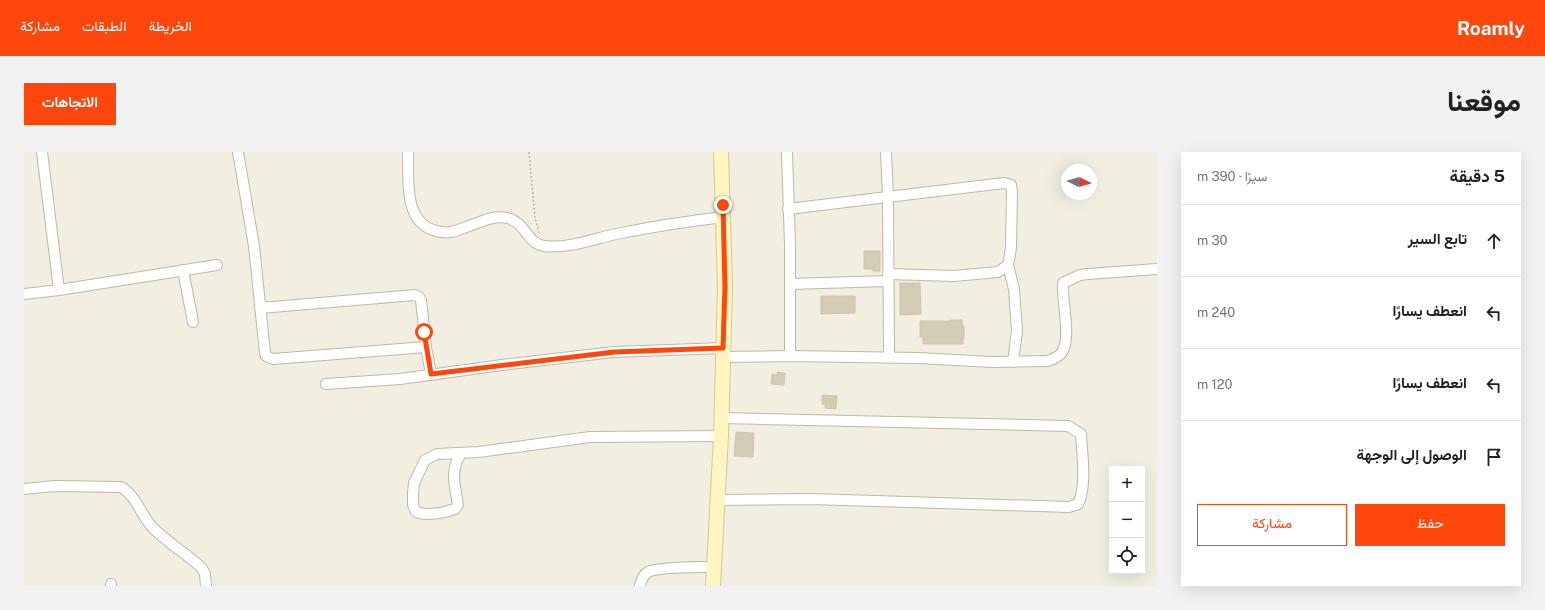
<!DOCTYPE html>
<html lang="ar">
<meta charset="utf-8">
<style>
:root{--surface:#fff;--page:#f2f2f2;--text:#202124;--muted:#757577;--line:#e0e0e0;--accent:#ff460d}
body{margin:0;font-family:"Public Sans",Vazirmatn,sans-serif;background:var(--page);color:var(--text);direction:rtl}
.controls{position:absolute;right:12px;bottom:12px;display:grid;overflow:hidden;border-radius:0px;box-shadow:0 4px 16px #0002}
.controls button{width:36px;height:36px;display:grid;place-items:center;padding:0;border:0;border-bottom:1px solid var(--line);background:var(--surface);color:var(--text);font:20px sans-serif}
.compass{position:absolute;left:1037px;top:12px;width:36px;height:36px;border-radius:50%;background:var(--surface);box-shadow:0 4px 16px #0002;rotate:96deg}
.stop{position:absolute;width:12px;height:12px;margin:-9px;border:3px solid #ff460d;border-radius:50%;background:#fff}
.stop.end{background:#ff460d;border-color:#fff;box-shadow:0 1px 4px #0008}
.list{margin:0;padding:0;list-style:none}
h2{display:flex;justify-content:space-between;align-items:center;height:52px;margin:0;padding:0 16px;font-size:17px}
h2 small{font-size:13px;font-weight:400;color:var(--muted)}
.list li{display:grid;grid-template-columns:26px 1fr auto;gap:12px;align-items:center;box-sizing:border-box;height:72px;padding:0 16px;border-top:1px solid var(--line)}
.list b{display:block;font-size:15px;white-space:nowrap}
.list em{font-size:13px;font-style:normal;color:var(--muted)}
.actions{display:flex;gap:8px;padding:12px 16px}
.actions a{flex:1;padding:9px 0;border:1px solid var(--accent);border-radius:0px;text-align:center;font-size:14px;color:var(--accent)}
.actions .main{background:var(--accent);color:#fff}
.icon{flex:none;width:22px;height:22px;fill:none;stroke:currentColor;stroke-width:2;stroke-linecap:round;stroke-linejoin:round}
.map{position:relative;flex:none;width:1133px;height:434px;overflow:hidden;direction:ltr;border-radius:0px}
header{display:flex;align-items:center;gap:24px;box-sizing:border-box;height:56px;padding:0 20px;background:var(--accent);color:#fff}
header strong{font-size:19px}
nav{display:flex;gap:22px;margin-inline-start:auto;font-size:14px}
.intro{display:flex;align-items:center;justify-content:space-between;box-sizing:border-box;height:96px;padding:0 24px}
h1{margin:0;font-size:28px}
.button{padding:10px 18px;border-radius:0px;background:var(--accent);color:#fff;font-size:14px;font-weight:700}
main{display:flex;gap:24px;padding:0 24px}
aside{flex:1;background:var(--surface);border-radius:0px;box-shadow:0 4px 16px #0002}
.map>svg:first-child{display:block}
.building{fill:#d4cbb7;stroke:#cfc4aa}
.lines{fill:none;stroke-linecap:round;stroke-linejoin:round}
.minor-casing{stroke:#beb7a5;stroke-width:12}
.secondary-casing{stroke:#d4c890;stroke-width:16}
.path{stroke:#c0b595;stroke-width:1.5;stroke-dasharray:2 2;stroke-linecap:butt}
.minor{stroke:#fff;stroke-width:10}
.secondary{stroke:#fff5c0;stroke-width:14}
.route{stroke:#ff460d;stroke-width:5}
</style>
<header>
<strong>Roamly</strong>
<nav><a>الخريطة</a><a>الطبقات</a><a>مشاركة</a></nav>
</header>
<div class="intro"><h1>موقعنا</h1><a class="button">الاتجاهات</a></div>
<main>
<aside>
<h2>5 دقيقة<small>سيرًا · 390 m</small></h2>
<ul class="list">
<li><svg class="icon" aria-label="ahead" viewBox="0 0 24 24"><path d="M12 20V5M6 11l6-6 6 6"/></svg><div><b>تابع السير</b></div><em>30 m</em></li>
<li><svg class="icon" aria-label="left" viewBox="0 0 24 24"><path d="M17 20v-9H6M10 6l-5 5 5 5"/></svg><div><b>انعطف يسارًا</b></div><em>240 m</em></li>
<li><svg class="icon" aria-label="left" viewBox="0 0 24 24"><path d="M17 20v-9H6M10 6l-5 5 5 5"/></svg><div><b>انعطف يسارًا</b></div><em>120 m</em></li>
<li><svg class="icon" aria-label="arrive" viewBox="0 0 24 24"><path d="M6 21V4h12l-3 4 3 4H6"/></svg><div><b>الوصول إلى الوجهة</b></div></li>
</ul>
<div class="actions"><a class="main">حفظ</a><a>مشاركة</a></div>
</aside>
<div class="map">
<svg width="1133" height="434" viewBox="0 0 1133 434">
<rect width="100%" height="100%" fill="#f2efe2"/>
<g class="building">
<polygon points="840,99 856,99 856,119 849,119 847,117 840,117"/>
<polygon points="876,131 896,131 897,162 876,163"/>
<polygon points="797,144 831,144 831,161 797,162"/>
<polygon points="927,168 938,168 938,174 940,174 940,187 939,187 939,192 899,192 899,185 896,185 896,169 927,169"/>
<polygon points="753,220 761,221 760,233 747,232 748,222 753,223"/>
<polygon points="798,243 813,244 812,257 801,256 801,252 798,252"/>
<polygon points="712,280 730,281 729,305 710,304"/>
</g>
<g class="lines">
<defs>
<g id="minor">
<polyline points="214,0 230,94 241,201 242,204 249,207 402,195 397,148 395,145 391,143 236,156"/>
<path d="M384,0C385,25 379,68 409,78C415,80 421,81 427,80C433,79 439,76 445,74C456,70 470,63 483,66C502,70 502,91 520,94C544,97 569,87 592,82C627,75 664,69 700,65"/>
<polyline points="763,0 766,93 766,204"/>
<polyline points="862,0 864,44 865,205"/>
<polyline points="764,57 980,31 987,33 988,39 987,96 984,113 974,120 930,124 864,122"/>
<polyline points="984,113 990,137 993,179 989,210"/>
<polyline points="159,118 169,170"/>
<polyline points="766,132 864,129"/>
<polyline points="35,138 193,113"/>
<polyline points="0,142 35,138 18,0"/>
<polyline points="402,195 407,222"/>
<path d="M699,205L766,204L894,206L968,210L1024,209C1030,207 1038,203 1040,196C1046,180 1038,149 1039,131L1056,123L1064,122L1133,117"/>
<polyline points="302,232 376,227 478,213 590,200 699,196"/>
<path d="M438,301C425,316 431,334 434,353L431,357C420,361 403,364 392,360L389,353V341L390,331L401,308L413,302L455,300L566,285L697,284"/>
<path d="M0,337L30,334L97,335C113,344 117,365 131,378C145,391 162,402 177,415L181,422L182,434"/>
<path d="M694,348L787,347L1045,355L1054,352C1063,334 1058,302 1057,282L1044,274L698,266"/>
<polyline points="87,434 87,432"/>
<path d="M616,434C617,429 619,423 624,420C633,415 678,415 691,415"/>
</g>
<polyline id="secondary" points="689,434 697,284 701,135 697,0"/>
</defs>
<use href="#minor" class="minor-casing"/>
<use href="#secondary" class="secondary-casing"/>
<polyline class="path" points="505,0 511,66 515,81"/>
<use href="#minor" class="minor"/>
<use href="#secondary" class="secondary"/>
</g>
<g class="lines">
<polyline class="route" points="400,180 407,222 590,200 699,196 701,135 699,53"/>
</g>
</svg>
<div class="controls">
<button>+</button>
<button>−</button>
<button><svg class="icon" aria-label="locate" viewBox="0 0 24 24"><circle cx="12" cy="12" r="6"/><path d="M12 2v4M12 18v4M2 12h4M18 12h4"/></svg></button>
</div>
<svg class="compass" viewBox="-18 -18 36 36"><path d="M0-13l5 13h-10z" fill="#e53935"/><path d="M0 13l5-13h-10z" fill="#757577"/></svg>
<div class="stop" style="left:400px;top:180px"></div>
<div class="stop end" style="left:699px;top:53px"></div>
</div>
</main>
